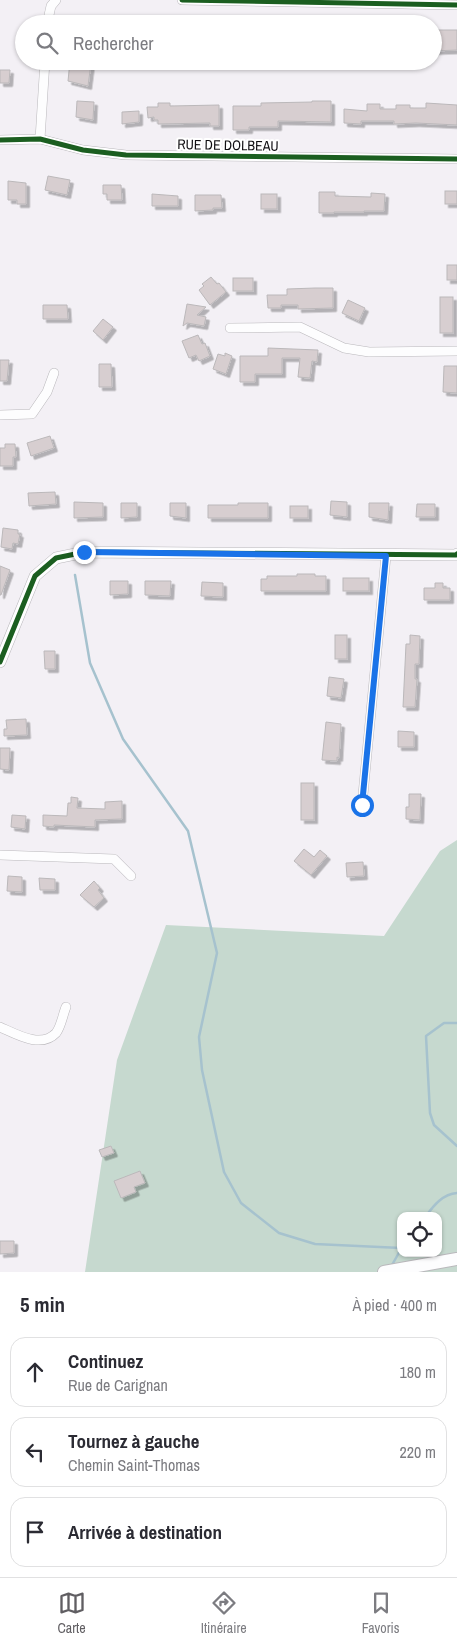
<!DOCTYPE html>
<html lang="fr">
<meta charset="utf-8">
<style>
:root{--surface:#fff;--page:#f7f7f7;--text:#2b2b33;--muted:#7c7c81;--line:#e1e1e2;--accent:#605e62}
body{margin:0;font-family:"Archivo Narrow",sans-serif;background:var(--page);color:var(--text)}
.controls{position:absolute;right:15px;bottom:15px;display:grid;overflow:hidden;border-radius:10px;box-shadow:0 1px 4px #0004}
.controls button{width:45px;height:45px;display:grid;place-items:center;padding:0;border:0;border-bottom:1px solid var(--line);background:var(--surface);color:var(--text);font:25px sans-serif}
.stop{position:absolute;width:15px;height:15px;margin:-11px;border:4px solid #1a73e8;border-radius:50%;background:#fff}
.stop.end{background:#1a73e8;border-color:#fff;box-shadow:0 1px 5px #0008}
.list{margin:0;padding:0;list-style:none}
h2{display:flex;justify-content:space-between;align-items:center;height:65px;margin:0;padding:0 20px;font-size:21px}
h2 small{font-size:16px;font-weight:400;color:var(--muted)}
.list li{display:grid;grid-template-columns:32px 1fr auto;gap:15px;align-items:center;box-sizing:border-box;height:70px;margin:0 10px 10px;padding:0 10px;border:1px solid var(--line);border-radius:15px}
.list b{display:block;font-size:19px;white-space:nowrap}
.list p{margin:0;font-size:16px;white-space:nowrap;color:var(--muted)}
.list em{font-size:16px;font-style:normal;color:var(--muted)}
.icon{flex:none;width:28px;height:28px;fill:none;stroke:currentColor;stroke-width:2;stroke-linecap:round;stroke-linejoin:round}
.map{position:relative;flex:none;width:457px;height:1272px;overflow:hidden}
.search{position:absolute;background:var(--surface);box-shadow:0 1px 4px #0004;left:15px;right:15px;top:15px;height:55px;display:flex;align-items:center;gap:12px;box-sizing:border-box;padding:0 18px;border-radius:28px;color:var(--muted);font-size:19px}
.sheet{height:305px;background:var(--surface)}
nav{display:flex;justify-content:space-around;align-items:center;box-sizing:border-box;height:70px;border-top:1px solid var(--line);background:var(--surface);font-size:14px;color:var(--muted)}
nav a{display:grid;justify-items:center;gap:2px}
nav .on{color:var(--accent)}
.map>svg:first-child{display:block}
.forest{fill:#c6d9cf;fill-rule:evenodd}
.lines{fill:none;stroke-linecap:round;stroke-linejoin:round}
.stream{stroke:#a6c2ce;stroke-width:2.5}
.building{fill:#d7ced0;stroke:#bbb8ba;filter:url(#shadow)}
.minor-casing{stroke:#bab8bc;stroke-width:10}
.tertiary-casing{stroke:#bab8bc;stroke-width:12}
.secondary-casing{stroke:#bab8bc;stroke-width:14}
.minor{stroke:#fdfdfe;stroke-width:9}
.tertiary{stroke:#fdfdfe;stroke-width:11}
.secondary{stroke:#fdfdfe;stroke-width:12}
.cycleway-casing{stroke:#fff;stroke-width:8}
.cycleway{stroke:#1b5e20;stroke-width:5}
.route{stroke:#1a73e8;stroke-width:6}
.labels{text-anchor:middle;stroke-width:4;stroke-linejoin:round;paint-order:stroke}
.street-label{font-size:14px;fill:#110f13;stroke:#fff}
</style>
<div class="map">
<svg width="457" height="1272" viewBox="0 0 457 1272">
<defs>
<filter id="shadow"><feDropShadow dx="3.5" dy="3.5" stdDeviation="0" flood-color="#0004"/></filter>
</defs>
<rect width="100%" height="100%" fill="#f3f0f5"/>
<path class="forest" d="M457,840V1272H85L117,1060L166,925L384,936L440,851ZM401,1216H438V1253H401Z"/>
<g class="lines">
<g class="stream">
<polyline points="75,575 90,663 123,739 188,831 217,953 199,1037 202,1070 224,1172 241,1203 279,1233 315,1244 401,1248"/>
<polyline points="457,1023 444,1023 426,1036 430,1113 434,1125 457,1146"/>
<path d="M426,1216C434,1205 443,1194 457,1193"/>
<polyline points="392,1265 401,1249"/>
</g>
</g>
<g class="building">
<polygon points="433,30 457,30 457,50 433,51"/>
<polygon points="70,61 91,63 88,86 68,81"/>
<polygon points="0,70 10,70 9,83 0,83"/>
<polygon points="77,101 94,102 93,120 76,117"/>
<polygon points="312,101 331,101 331,122 278,121 278,127 249,127 249,130 233,130 233,106 261,106 261,103 312,102"/>
<polygon points="158,103 170,103 170,106 219,105 219,126 210,126 210,123 158,124 158,120 154,120 154,117 148,118 147,107 158,107"/>
<polygon points="426,103 457,105 457,125 416,123 394,124 394,121 361,121 361,124 344,123 344,109 367,111 367,104 380,104 380,109 396,109 396,105 410,105 410,108 426,108"/>
<polygon points="139,111 139,122 122,124 122,112"/>
<polygon points="48,176 70,180 67,195 45,190"/>
<polygon points="8,181 26,183 26,204 17,204 17,200 8,200"/>
<polygon points="103,185 121,185 122,200 107,200 107,194 103,194"/>
<rect x="445" y="191" width="12" height="13"/>
<polygon points="319,192 335,192 335,196 371,197 371,193 385,194 384,211 364,211 364,212 334,212 334,213 319,213"/>
<polygon points="152,194 178,196 178,206 152,206"/>
<rect x="261" y="194" width="16" height="15"/>
<polygon points="195,195 221,195 222,208 213,208 213,210 195,211"/>
<rect x="447" y="265" width="10" height="15"/>
<polygon points="211,277 217,284 219,283 226,292 210,305 199,290 204,286 202,284"/>
<rect x="233" y="278" width="20" height="13"/>
<polygon points="315,288 333,288 333,308 298,309 298,305 281,305 281,308 268,308 267,295 287,295 287,289"/>
<rect x="440" y="297" width="13" height="36"/>
<polygon points="348,300 365,308 359,321 342,313"/>
<polygon points="187,304 206,307 197,315 206,317 204,326 187,323 183,326"/>
<polygon points="43,305 67,305 68,319 43,319"/>
<polygon points="103,319 113,327 103,340 93,331"/>
<polygon points="198,335 202,344 205,343 210,356 199,361 196,355 189,358 182,341"/>
<polygon points="268,348 318,350 317,362 312,361 310,378 298,377 300,358 282,358 282,374 255,374 255,382 240,382 240,356 268,356"/>
<polygon points="225,353 232,356 226,374 213,369 218,354 225,356"/>
<polygon points="0,360 9,360 7,381 0,381"/>
<polygon points="99,364 111,364 112,387 99,387"/>
<polygon points="444,366 457,366 457,393 443,392"/>
<polygon points="50,436 54,448 31,456 27,443"/>
<polygon points="5,444 15,444 16,457 13,457 13,466 0,466 0,448 5,448"/>
<polygon points="55,492 56,504 29,506 28,493"/>
<polygon points="331,501 347,502 347,517 330,515"/>
<polygon points="74,502 103,503 103,517 74,518"/>
<polygon points="121,503 137,503 137,517 121,518"/>
<polygon points="170,503 186,503 186,518 170,516"/>
<polygon points="238,503 268,503 268,518 208,518 208,505 238,505"/>
<polygon points="369,503 389,503 388,520 369,517"/>
<polygon points="417,504 435,504 435,517 416,517"/>
<rect x="290" y="506" width="18" height="12"/>
<polygon points="3,528 18,530 18,534 20,534 18,544 13,543 12,549 1,547"/>
<polygon points="0,566 10,570 1,595 0,595"/>
<polygon points="297,574 315,574 315,576 326,576 326,591 261,591 261,579 267,579 267,576 297,576"/>
<rect x="343" y="578" width="26" height="13"/>
<polygon points="110,581 128,581 128,594 110,595"/>
<polygon points="145,581 171,581 170,596 145,595"/>
<polygon points="202,582 223,583 223,597 201,596"/>
<polygon points="435,583 443,583 443,588 450,588 450,600 424,600 424,588 435,588"/>
<rect x="335" y="635" width="12" height="24"/>
<polygon points="410,635 420,636 419,664 415,664 415,679 417,679 415,707 403,707 406,644 410,644"/>
<polygon points="44,651 55,651 55,669 45,669"/>
<polygon points="329,677 344,679 341,698 327,696"/>
<polygon points="26,719 27,735 4,736 4,729 7,729 6,720"/>
<polygon points="326,722 341,724 339,758 337,757 337,761 322,760"/>
<polygon points="398,731 414,732 414,747 398,747"/>
<polygon points="0,748 10,748 9,770 0,769"/>
<rect x="301" y="783" width="13" height="37"/>
<polygon points="409,794 421,794 420,820 406,819 406,807 409,807"/>
<polygon points="71,797 78,798 77,808 105,809 105,802 122,801 122,819 95,820 95,827 54,825 54,827 43,826 43,815 67,816 68,803 71,803"/>
<polygon points="12,815 26,816 25,829 11,827"/>
<polygon points="304,849 314,857 320,850 327,856 311,875 294,861"/>
<polygon points="363,862 364,876 347,877 346,863"/>
<polygon points="8,876 22,877 22,892 7,891"/>
<polygon points="39,878 55,879 55,890 40,890"/>
<polygon points="94,881 100,888 98,890 104,898 94,907 80,895"/>
<polygon points="111,1146 114,1153 102,1157 99,1150"/>
<polygon points="140,1171 145,1183 134,1187 136,1192 121,1198 114,1181"/>
<polygon points="0,1241 14,1241 14,1253 0,1254"/>
</g>
<g class="lines">
<defs>
<g id="minor">
<polyline points="182,0 457,5"/>
<polyline points="47,24 51,6 56,0"/>
<polyline points="40,139 45,61"/>
<polyline points="0,140 40,139 83,150 126,155 457,159"/>
<polyline points="230,328 300,327 344,348 369,352 457,351"/>
<polyline points="0,415 32,414 47,392 54,373"/>
<polyline points="362,805 386,556"/>
<polyline points="0,855 114,859 131,876"/>
<path d="M0,1027C16,1034 41,1049 56,1033C61,1027 63,1014 66,1007"/>
</g>
<polyline id="tertiary" points="0,662 35,576 56,558 85,552 456,555 457,554"/>
<polyline id="secondary" points="384,1272 457,1259"/>
</defs>
<use href="#minor" class="minor-casing"/>
<use href="#tertiary" class="tertiary-casing"/>
<use href="#secondary" class="secondary-casing"/>
<use href="#minor" class="minor"/>
<use href="#tertiary" class="tertiary"/>
<use href="#secondary" class="secondary"/>
<defs>
<g id="cycleway">
<polyline points="182,0 457,5"/>
<polyline points="0,140 40,139 83,150 126,155 457,159"/>
<polyline points="0,662 35,576 56,558 85,552 456,555 457,554"/>
</g>
</defs>
<use href="#cycleway" class="cycleway-casing"/>
<use href="#cycleway" class="cycleway"/>
</g>
<g class="lines">
<polyline class="route" points="84,552 386,556 362,805"/>
</g>
<g class="labels">
<g class="street-label">
<text transform="translate(228 145) rotate(1)" y="5">RUE DE DOLBEAU</text>
</g>
</g>
</svg>
<div class="controls">
<button><svg class="icon" aria-label="locate" viewBox="0 0 24 24"><circle cx="12" cy="12" r="6"/><path d="M12 2v4M12 18v4M2 12h4M18 12h4"/></svg></button>
</div>
<div class="stop" style="left:362px;top:805px"></div>
<div class="stop end" style="left:84px;top:552px"></div>
<div class="search"><svg class="icon" aria-label="search" viewBox="0 0 24 24"><circle cx="10" cy="10" r="6"/><path d="M15 15l6 6"/></svg>Rechercher</div>
</div>
<section class="sheet">
<h2>5 min<small>À pied · 400 m</small></h2>
<ul class="list">
<li><svg class="icon" aria-label="ahead" viewBox="0 0 24 24"><path d="M12 20V5M6 11l6-6 6 6"/></svg><div><b>Continuez</b><p>Rue de Carignan</p></div><em>180 m</em></li>
<li><svg class="icon" aria-label="left" viewBox="0 0 24 24"><path d="M17 20v-9H6M10 6l-5 5 5 5"/></svg><div><b>Tournez à gauche</b><p>Chemin Saint-Thomas</p></div><em>220 m</em></li>
<li><svg class="icon" aria-label="arrive" viewBox="0 0 24 24"><path d="M6 21V4h12l-3 4 3 4H6"/></svg><div><b>Arrivée à destination</b></div></li>
</ul>
</section>
<nav>
<a class="on"><svg class="icon" aria-label="map" viewBox="0 0 24 24"><path d="M3 6l6-2 6 2 6-2v14l-6 2-6-2-6 2zM9 4v14M15 6v14"/></svg>Carte</a>
<a><svg class="icon" aria-label="directions" viewBox="0 0 24 24"><path d="M12 3l9 9-9 9-9-9zM9 14v-3h6M13 9l2 2-2 2"/></svg>Itinéraire</a>
<a><svg class="icon" aria-label="saved" viewBox="0 0 24 24"><path d="M7 4h10v16l-5-4-5 4z"/></svg>Favoris</a>
</nav>
